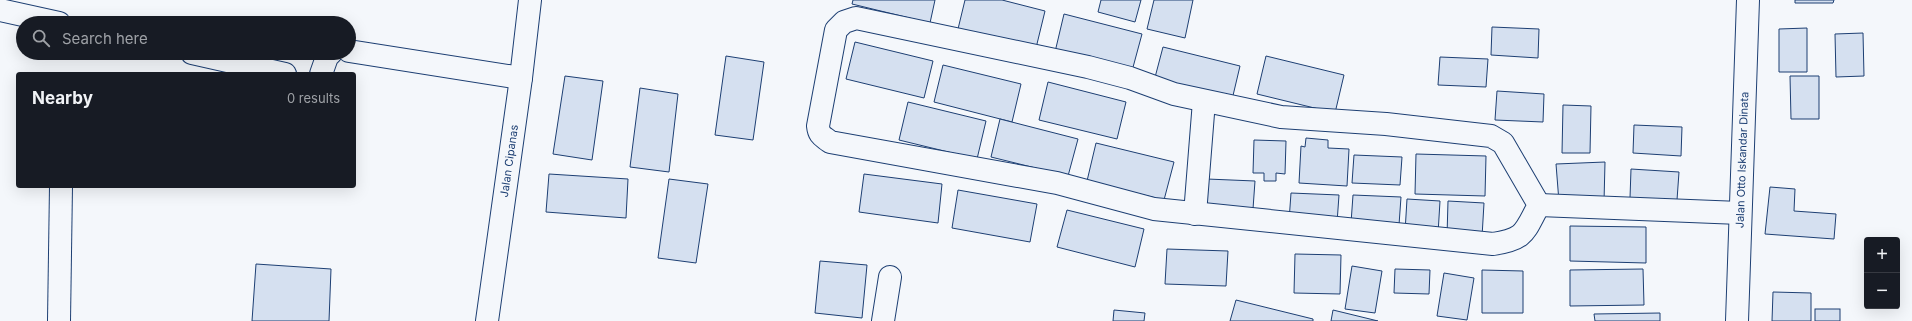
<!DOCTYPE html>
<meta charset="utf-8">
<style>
:root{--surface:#171b24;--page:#20242c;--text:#f1f3f6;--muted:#9ea1a6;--line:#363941}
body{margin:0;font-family:Inter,sans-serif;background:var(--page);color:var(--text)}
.controls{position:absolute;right:12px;bottom:12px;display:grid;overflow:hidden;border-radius:4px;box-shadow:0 4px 16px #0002}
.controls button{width:36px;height:36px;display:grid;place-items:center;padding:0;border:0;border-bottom:1px solid var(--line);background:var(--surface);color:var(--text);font:20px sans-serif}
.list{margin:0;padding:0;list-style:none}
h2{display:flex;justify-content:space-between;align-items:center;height:52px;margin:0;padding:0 16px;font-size:17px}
h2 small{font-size:13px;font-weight:400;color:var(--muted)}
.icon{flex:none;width:22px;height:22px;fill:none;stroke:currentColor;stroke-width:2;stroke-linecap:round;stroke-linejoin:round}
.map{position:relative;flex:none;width:1912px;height:321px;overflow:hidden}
.search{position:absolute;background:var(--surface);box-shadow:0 4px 16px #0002;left:16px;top:16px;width:340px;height:44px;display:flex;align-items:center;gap:10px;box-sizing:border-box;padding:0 14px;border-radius:22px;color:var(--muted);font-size:15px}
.panel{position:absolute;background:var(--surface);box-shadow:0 4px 16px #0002;left:16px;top:72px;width:340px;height:116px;border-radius:4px}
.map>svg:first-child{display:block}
.building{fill:#d5e0f0;stroke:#1d3f73}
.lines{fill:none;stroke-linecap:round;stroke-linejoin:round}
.minor-casing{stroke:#1d3f73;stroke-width:24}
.tertiary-casing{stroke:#1d3f73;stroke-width:24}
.primary-casing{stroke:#1d3f73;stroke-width:24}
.minor{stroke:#f4f7fb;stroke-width:22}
.tertiary{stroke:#f4f7fb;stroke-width:22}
.primary{stroke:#f4f7fb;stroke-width:22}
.labels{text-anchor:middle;stroke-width:3;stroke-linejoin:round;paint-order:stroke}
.street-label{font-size:11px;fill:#1d3f73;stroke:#f4f7fb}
</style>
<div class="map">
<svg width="1912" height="321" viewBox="0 0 1912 321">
<rect width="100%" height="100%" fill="#f4f7fb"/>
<g class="building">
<polygon points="853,0 935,0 930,23 852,4"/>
<polygon points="965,0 1002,0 1045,11 1036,48 958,29"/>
<polygon points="1101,0 1141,0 1135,22 1098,12"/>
<polygon points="1154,0 1193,0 1185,38 1147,29"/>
<polygon points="1795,0 1834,0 1833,3 1795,3"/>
<polygon points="1064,14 1142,34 1132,71 1055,52"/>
<polygon points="1492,27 1539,29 1538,58 1491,55"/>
<polygon points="1807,28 1807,72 1779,72 1779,29"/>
<polygon points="1863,33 1864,76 1836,77 1835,34"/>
<polygon points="855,42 933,61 924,98 846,79"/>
<polygon points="1163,47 1240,66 1231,104 1153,85"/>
<polygon points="726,56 764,62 753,140 715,135"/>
<polygon points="1266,56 1344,75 1335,113 1257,94"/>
<polygon points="1440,57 1488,59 1486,87 1438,85"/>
<polygon points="943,65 1021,84 1012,122 934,102"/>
<polygon points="565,76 603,81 592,160 553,154"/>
<polygon points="1790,76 1819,76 1819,119 1791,119"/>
<polygon points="1048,82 1126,102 1117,139 1039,120"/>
<polygon points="640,88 678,94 669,172 630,167"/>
<polygon points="1497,91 1544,94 1543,122 1495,120"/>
<polygon points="908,102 986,121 977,159 899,140"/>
<polygon points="1563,105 1591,106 1590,153 1562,153"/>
<polygon points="1000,119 1078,139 1068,176 991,157"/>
<polygon points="1634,125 1682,127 1681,156 1633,153"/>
<polygon points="1306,138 1328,140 1328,148 1349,149 1347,186 1299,183 1301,146 1305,147"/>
<polygon points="1254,140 1286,141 1285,174 1276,173 1276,181 1264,181 1264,173 1253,173"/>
<polygon points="1096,143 1174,162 1164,200 1087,181"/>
<polygon points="1416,154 1486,156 1485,196 1415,194"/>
<polygon points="1354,155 1402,157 1400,185 1352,183"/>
<polygon points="1605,162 1604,202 1559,202 1556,164"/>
<polygon points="1631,169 1679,172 1677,200 1630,198"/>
<polygon points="549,174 628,179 626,218 546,212"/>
<polygon points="864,174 942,184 938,223 859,212"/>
<polygon points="669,179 708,184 696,263 658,258"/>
<polygon points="1207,179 1255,181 1253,209 1206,207"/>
<polygon points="1770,187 1795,189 1794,211 1836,214 1834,239 1765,234"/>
<polygon points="958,190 1037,204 1030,242 952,228"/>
<polygon points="1291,193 1339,195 1337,223 1289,221"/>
<polygon points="1353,195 1401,197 1399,225 1351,223"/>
<polygon points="1407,199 1440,201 1438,234 1405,232"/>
<polygon points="1448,201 1484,203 1482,237 1447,236"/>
<polygon points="1067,210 1144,229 1135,267 1057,247"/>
<polygon points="1570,226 1646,227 1646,263 1570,261"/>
<polygon points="1167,249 1228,251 1226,286 1165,284"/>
<polygon points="1295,254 1341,255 1340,294 1294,293"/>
<polygon points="820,261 867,265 862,318 815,313"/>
<polygon points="256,264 331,269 329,321 252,321"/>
<polygon points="1352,266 1382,271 1375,313 1345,309"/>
<polygon points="1395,269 1430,270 1429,294 1394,293"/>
<polygon points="1643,269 1644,305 1570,306 1570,270"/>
<polygon points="1482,270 1523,271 1523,313 1482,313"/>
<polygon points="1444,273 1474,278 1467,320 1437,316"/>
<polygon points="1773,292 1811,293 1811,321 1772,321"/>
<polygon points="1236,300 1313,319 1313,321 1230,321"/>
<rect x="1815" y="309" width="25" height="12"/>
<polygon points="1114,310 1145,313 1144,321 1113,321"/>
<polygon points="1333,310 1378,321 1331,321"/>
<polygon points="1660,313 1660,321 1595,321 1594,314"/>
</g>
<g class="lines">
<defs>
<g id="minor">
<polyline points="0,10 59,23"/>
<path d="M856,18L1088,67L1130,78L1174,94L1281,117L1386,124L1491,136L1503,143L1539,205C1524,232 1526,239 1493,244L1154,209L1057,183L830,142C823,136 819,136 818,126L836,30L844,22Z"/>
<polyline points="349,51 521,78"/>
<polyline points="192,53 285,74"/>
<polyline points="321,74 327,57 331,53"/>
<polyline points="1539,205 1740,213"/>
<polyline points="1195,214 1204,101"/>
<polyline points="59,321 61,186"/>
<polyline points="883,321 890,277"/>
</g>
<polyline id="tertiary" points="487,321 521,78 530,0"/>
<polyline id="primary" points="1737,321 1748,0"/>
</defs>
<use href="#minor" class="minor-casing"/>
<use href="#tertiary" class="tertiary-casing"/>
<use href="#primary" class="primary-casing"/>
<use href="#minor" class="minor"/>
<use href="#tertiary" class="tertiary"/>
<use href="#primary" class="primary"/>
</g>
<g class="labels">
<g class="street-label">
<text transform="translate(1742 160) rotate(-88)" y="4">Jalan Otto Iskandar Dinata</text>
<text transform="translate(509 161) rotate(-82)" y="4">Jalan Cipanas</text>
</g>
</g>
</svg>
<div class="controls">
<button>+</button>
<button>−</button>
</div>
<div class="search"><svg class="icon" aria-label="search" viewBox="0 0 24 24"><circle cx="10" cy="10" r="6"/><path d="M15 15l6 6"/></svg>Search here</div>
<section class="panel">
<h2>Nearby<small>0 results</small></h2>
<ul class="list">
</ul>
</section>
</div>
